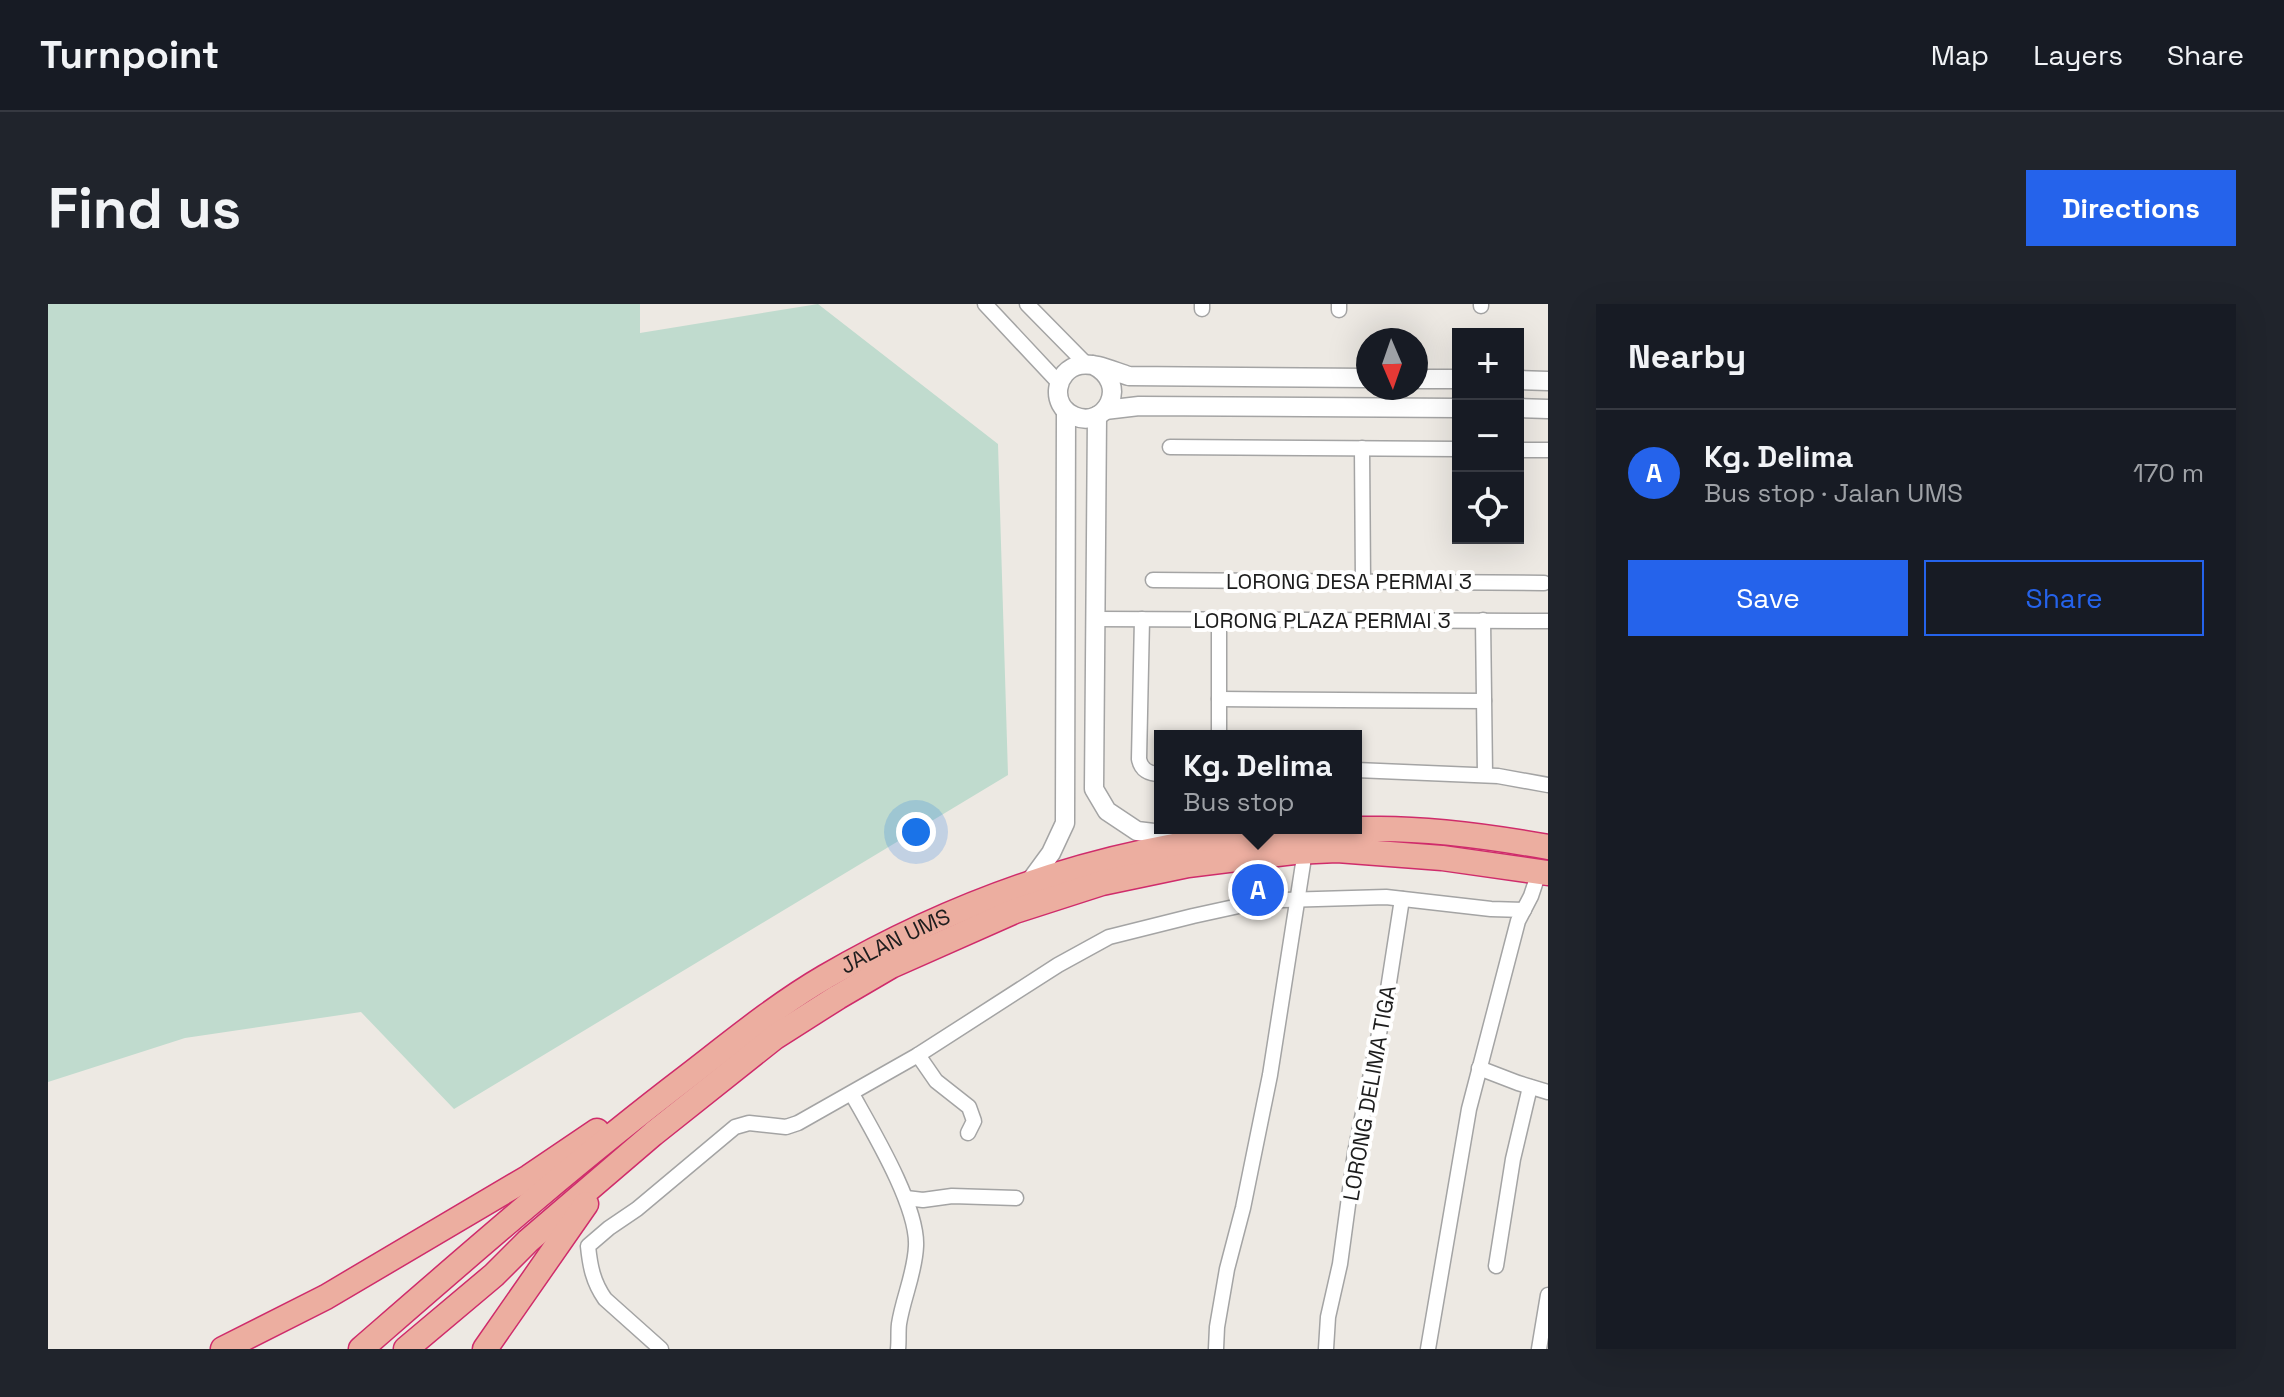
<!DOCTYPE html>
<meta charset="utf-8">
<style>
:root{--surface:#171b24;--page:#20242c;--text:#f1f3f6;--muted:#9ea1a6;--line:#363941;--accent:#2563eb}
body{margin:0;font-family:"Space Grotesk",sans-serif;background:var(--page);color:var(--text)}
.controls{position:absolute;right:24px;top:24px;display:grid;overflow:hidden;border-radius:0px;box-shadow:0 8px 32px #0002}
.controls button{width:72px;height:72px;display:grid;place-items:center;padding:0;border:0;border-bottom:2px solid var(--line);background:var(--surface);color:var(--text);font:40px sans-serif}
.compass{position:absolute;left:1308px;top:24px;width:72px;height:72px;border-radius:50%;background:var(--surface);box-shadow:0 8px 32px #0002;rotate:178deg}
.you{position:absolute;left:868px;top:528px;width:28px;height:28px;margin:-20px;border:6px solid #fff;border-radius:50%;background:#1a73e8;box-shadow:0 0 0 12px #1a73e833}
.badge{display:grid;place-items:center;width:52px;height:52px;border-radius:50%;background:var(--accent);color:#fff;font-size:26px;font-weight:700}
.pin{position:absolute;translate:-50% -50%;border:4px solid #fff;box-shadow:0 2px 8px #0006}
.popup{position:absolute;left:1106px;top:426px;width:208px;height:104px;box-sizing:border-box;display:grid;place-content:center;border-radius:0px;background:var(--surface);filter:drop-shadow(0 2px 6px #0005);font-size:26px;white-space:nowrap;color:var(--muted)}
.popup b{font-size:30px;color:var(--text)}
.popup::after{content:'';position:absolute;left:50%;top:100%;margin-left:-16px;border:16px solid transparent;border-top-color:var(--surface)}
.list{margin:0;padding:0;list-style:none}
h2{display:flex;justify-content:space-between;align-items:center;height:104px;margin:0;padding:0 32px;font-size:34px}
h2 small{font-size:26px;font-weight:400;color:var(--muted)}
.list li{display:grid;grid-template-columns:52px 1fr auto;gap:24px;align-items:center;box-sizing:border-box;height:128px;padding:0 32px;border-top:2px solid var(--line)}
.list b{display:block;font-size:30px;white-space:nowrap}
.list p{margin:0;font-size:26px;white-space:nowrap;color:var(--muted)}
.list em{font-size:26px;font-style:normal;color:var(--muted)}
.actions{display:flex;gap:16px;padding:24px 32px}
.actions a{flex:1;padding:18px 0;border:2px solid var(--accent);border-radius:0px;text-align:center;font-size:28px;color:var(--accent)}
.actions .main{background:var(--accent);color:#fff}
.icon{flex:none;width:44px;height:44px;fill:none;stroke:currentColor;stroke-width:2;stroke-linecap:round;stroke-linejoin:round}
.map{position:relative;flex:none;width:1500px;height:1045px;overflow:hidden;border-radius:0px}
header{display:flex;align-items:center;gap:48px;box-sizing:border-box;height:112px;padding:0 40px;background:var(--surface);border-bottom:2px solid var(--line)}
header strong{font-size:38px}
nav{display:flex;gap:44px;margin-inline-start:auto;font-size:28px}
.intro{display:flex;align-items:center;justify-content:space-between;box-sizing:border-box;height:192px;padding:0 48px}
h1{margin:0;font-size:56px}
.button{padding:20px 36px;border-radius:0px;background:var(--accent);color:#fff;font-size:28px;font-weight:700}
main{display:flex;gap:48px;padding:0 48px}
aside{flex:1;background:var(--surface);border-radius:0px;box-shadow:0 8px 32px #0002}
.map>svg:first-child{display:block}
.wetland{fill:#c0dbce}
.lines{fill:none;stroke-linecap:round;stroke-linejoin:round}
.minor-casing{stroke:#a4a4a4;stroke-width:17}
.tertiary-casing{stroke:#a4a4a4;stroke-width:21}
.trunk-casing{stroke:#cf2c6b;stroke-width:27}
.minor{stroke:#fff;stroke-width:14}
.tertiary{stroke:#fff;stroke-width:18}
.trunk{stroke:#ecaea0;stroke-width:24}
.labels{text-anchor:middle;stroke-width:8;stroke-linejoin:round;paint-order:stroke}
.street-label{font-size:22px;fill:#1d1d1d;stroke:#fff}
</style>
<header>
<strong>Turnpoint</strong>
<nav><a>Map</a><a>Layers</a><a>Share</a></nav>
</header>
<div class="intro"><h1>Find us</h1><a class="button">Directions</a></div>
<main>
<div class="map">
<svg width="1500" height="1045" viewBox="0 0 1500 1045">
<rect width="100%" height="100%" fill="#ede9e3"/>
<polygon class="wetland" points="0,0 592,0 592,29 770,0 950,140 960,471 406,805 313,708 137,734 0,778"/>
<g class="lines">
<defs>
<g id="minor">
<polyline points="937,0 1011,79"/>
<polyline points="979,0 1038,60"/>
<polyline points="1433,0 1433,2"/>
<polyline points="1154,5 1154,0"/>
<polyline points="1291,6 1291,0"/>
<polyline points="1122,143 1410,145"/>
<polyline points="1314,144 1315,278"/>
<polyline points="1470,146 1500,146"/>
<polyline points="1105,276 1496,279"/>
<polyline points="1047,315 1500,317"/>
<path d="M1094,315L1091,455C1093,466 1101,470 1112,470"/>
<polyline points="1435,316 1437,471"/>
<polyline points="1171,395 1436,397"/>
<polyline points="1171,432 1171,315"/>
<polyline points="1308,466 1450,472 1500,481"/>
<polyline points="870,751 888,777 921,803 926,817 920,829"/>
<polyline points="1431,764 1470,779 1500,788"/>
<path d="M804,790C824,826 870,902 868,942C867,969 855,994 851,1020C850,1028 851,1037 850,1045"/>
<polyline points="858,894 875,896 904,892 968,894"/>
<polyline points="1448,962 1465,855 1482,783"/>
<path d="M613,1045L557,995C545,978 542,962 540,942L561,924L589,905L687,823L701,819L738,823L750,819L870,751L1010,661L1061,633L1145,612L1209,598L1235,596L1338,593L1443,605L1476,606"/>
<polyline points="1168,1045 1169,1023 1179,965 1195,904 1222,771 1257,547"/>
<polyline points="1278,1045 1280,1013 1292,960 1307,849 1340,685 1354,595"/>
<polyline points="1380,1045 1421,805 1470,617 1483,592 1491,568"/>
<polyline points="1491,1045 1500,991"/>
</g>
<g id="tertiary">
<path d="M1045,61C1083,80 1057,126 1026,112C1001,101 1007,66 1032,61C1047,58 1067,68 1081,72L1320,74"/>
<polyline points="1368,75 1410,75"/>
<polyline points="1470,76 1500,77"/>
<polyline points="1470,104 1500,105"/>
<polyline points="1057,106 1091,102 1410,104"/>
<polyline points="1049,112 1046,485 1059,507 1089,527 1147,534"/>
<polyline points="981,579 1003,549 1017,519 1018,107"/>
</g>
<g id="trunk">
<polyline points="175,1045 278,993 481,873 549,827"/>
<path id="s1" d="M313,1045C420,952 527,858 640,772C684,738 729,701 777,673C949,573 1133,522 1332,525C1388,525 1444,533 1500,543"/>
<polyline points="358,1045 446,971 480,937 605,830 727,733 790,693 843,662 967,607 1054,579 1140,561 1246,548 1289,546 1394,554 1500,569"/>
<polyline points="437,1045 538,900"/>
</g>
</defs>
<use href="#minor" class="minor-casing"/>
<use href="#tertiary" class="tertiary-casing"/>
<use href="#trunk" class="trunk-casing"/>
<use href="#minor" class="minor"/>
<use href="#tertiary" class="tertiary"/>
<use href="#trunk" class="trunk"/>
</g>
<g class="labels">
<g class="street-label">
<text x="1301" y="285">LORONG DESA PERMAI 3</text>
<text x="1274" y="324">LORONG PLAZA PERMAI 3</text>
<text dy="8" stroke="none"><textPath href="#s1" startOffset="674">JALAN UMS</textPath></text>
<text transform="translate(1321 789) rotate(-80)" y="8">LORONG DELIMA TIGA</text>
</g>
</g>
</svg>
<div class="controls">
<button>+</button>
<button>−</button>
<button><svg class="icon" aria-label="locate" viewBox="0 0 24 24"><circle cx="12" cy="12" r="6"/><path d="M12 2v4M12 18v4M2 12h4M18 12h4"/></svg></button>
</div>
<svg class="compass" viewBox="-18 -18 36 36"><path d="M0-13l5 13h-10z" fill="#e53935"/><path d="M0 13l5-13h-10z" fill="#9ea1a6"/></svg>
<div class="you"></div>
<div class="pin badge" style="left:1210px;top:586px">A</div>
<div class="popup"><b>Kg. Delima</b>Bus stop</div>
</div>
<aside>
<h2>Nearby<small></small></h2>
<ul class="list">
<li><span class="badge">A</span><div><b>Kg. Delima</b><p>Bus stop · Jalan UMS</p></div><em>170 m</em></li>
</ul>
<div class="actions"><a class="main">Save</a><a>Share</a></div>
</aside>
</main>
